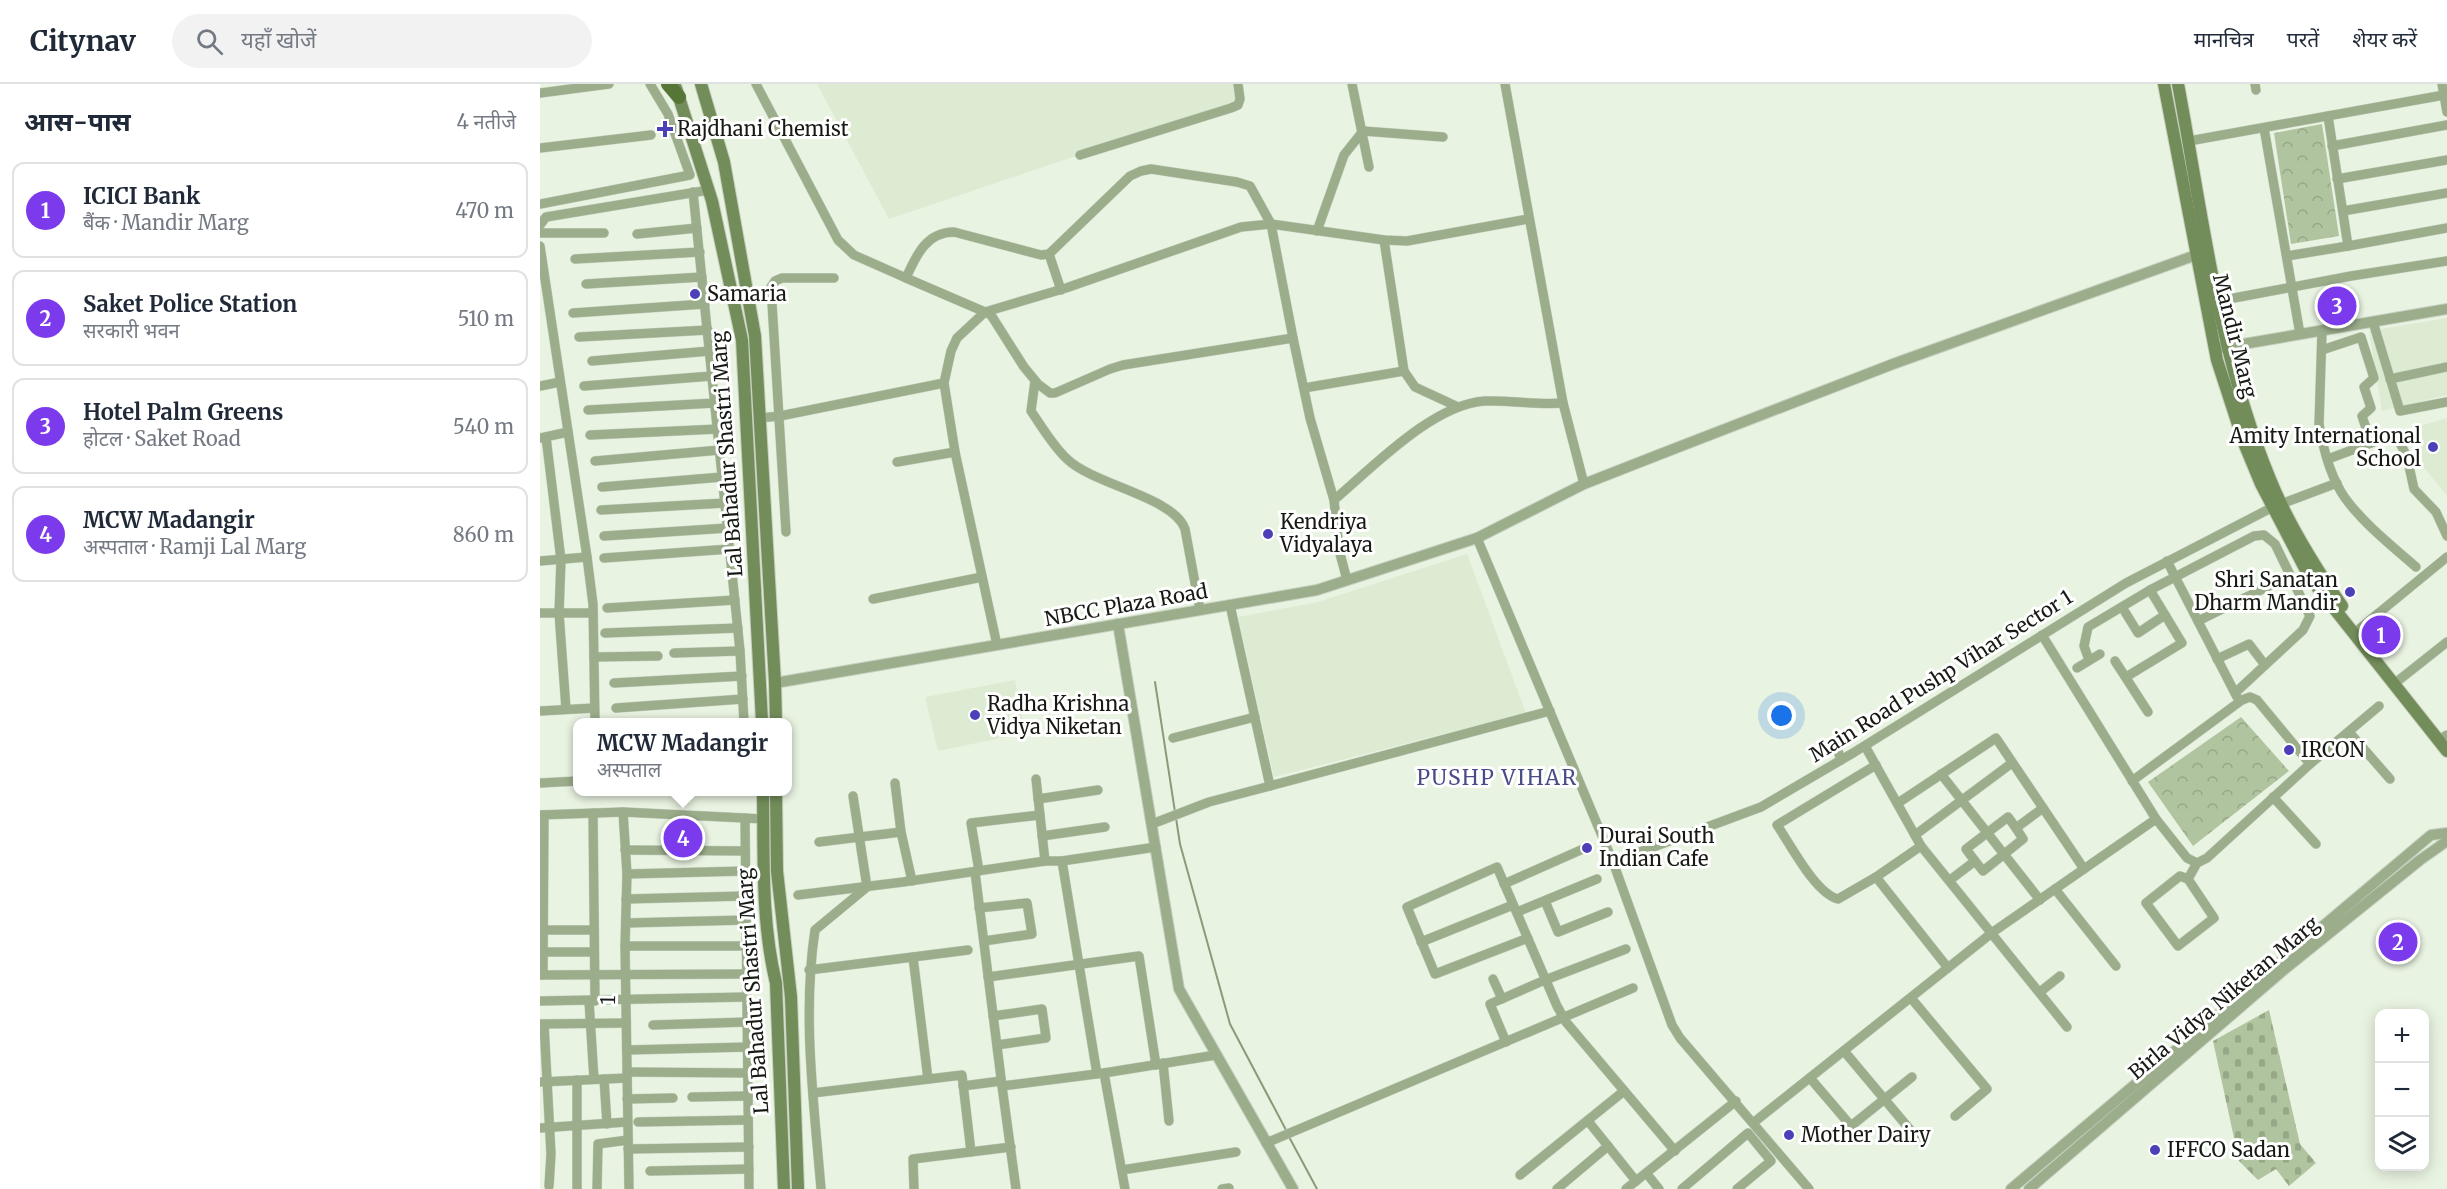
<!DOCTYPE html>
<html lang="hi">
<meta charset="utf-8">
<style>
:root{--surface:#fff;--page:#f2f2f3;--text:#1f2937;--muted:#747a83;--line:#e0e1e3;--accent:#7c3aed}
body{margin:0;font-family:Merriweather,"Noto Sans Devanagari",serif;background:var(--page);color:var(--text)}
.controls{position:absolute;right:18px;bottom:18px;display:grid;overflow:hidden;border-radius:12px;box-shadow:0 3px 15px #0003}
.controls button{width:54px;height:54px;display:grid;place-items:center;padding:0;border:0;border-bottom:2px solid var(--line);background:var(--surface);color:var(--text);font:30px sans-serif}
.you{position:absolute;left:1242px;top:632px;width:21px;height:21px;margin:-15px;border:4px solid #fff;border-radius:50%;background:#1a73e8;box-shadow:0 0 0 9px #1a73e833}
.badge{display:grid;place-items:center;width:39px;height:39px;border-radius:50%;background:var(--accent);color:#fff;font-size:20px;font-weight:700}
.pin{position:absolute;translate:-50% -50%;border:3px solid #fff;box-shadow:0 2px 6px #0006}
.popup{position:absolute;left:33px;top:634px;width:219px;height:78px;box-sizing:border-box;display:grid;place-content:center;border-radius:12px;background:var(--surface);filter:drop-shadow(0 2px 4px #0005);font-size:20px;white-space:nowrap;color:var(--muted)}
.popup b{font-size:22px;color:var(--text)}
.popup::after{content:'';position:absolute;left:50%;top:100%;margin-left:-12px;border:12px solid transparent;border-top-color:var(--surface)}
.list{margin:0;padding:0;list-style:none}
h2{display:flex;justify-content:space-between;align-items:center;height:78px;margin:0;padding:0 24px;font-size:26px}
h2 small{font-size:20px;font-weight:400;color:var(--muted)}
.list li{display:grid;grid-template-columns:39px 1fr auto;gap:18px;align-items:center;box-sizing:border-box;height:96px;margin:0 12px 12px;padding:0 12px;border:2px solid var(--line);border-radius:12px}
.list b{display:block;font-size:22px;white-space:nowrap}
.list p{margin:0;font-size:20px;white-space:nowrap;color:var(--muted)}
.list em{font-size:20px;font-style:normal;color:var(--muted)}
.icon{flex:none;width:33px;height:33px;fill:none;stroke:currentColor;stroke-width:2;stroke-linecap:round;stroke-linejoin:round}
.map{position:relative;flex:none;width:1907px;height:1105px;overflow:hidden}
header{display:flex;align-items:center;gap:36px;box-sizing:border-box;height:84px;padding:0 30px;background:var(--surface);border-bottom:2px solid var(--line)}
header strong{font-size:28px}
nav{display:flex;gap:33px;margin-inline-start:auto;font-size:21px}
.search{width:420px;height:54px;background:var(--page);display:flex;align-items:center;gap:15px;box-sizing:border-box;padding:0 21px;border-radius:33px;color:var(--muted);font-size:22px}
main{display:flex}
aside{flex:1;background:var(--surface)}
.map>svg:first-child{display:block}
.built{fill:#ddebd2}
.cemetery{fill:url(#cemetery-stones)}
.park{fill:url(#park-crowns)}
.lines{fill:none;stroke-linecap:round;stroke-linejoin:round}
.stream{stroke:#899c78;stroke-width:2}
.minor-casing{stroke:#c7d0c0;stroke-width:10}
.tertiary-casing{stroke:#c7d0c0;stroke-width:12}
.secondary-casing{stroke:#c7d0c0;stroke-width:14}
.primary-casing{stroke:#c7d0c0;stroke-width:15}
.minor{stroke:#9bad8b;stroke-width:9}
.tertiary{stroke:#9bad8b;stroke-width:10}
.secondary{stroke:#738d5a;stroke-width:12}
.primary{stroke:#567635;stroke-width:14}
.poi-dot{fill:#4b40b7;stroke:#fff;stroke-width:2}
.labels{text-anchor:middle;stroke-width:6;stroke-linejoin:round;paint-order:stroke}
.poi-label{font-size:20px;fill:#171a14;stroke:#fff;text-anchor:start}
.street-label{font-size:20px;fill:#171a14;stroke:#fff}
.neighbourhood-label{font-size:21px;letter-spacing:1.5px;fill:#4a4b89;stroke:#fff}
</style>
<header>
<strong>Citynav</strong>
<div class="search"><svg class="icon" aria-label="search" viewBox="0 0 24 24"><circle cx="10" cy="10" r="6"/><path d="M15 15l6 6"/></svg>यहाँ खोजें</div>
<nav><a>मानचित्र</a><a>परतें</a><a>शेयर करें</a></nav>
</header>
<main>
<aside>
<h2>आस-पास<small>4 नतीजे</small></h2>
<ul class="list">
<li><span class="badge">1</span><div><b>ICICI Bank</b><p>बैंक · Mandir Marg</p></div><em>470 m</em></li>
<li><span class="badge">2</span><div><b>Saket Police Station</b><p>सरकारी भवन</p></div><em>510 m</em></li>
<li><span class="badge">3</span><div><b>Hotel Palm Greens</b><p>होटल · Saket Road</p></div><em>540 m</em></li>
<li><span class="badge">4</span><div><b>MCW Madangir</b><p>अस्पताल · Ramji Lal Marg</p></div><em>860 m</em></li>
</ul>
</aside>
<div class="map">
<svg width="1907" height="1105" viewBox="0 0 1907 1105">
<defs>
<pattern id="cemetery-stones" width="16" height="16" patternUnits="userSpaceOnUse" patternTransform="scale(1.5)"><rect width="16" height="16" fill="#b0c49f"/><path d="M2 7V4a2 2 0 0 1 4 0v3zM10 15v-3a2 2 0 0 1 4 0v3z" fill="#97a888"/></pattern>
<pattern id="park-crowns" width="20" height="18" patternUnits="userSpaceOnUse" patternTransform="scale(1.5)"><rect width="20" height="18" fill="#b0c49f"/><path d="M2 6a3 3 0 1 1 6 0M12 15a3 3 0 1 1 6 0" fill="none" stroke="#97a888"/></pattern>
</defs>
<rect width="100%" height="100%" fill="#e9f3e1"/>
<g class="built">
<polygon points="277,0 693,0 696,18 349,135"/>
<polygon points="1907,234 1907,311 1842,327 1829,247"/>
<polygon points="1907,334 1907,412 1883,382 1873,344"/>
<polygon points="927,470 986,629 734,693 698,533 778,518"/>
<polygon points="475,596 485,649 398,667 385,613"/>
</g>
<polygon class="cemetery" points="1729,926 1760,1060 1776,1079 1749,1102 1736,1085 1718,1096 1699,1077 1673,957"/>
<g class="park">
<polygon points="1782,40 1799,152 1751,160 1734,49"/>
<polygon points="1701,633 1749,687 1653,762 1608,698"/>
</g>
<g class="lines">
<g class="stream">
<polyline points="615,598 635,728"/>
<polyline points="636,734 640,760 690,940 746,1046"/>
<polyline points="748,1051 777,1105"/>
</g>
<defs>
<g id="minor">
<path d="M216,0L298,156L314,171L366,194C376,172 386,148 414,148L501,171L509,170L590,92L601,87L611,85L697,98L710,102L731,140L844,156L867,157L988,135"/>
<polyline points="812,0 829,83"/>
<polyline points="965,0 1023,319 1044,400"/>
<polyline points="1715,0 1716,6"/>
<polyline points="1902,0 1907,28"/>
<polyline points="0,9 69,0"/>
<polyline points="1724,44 1760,250"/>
<polyline points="1649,57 1904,11"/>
<polyline points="1792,62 1907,41"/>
<polyline points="0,64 111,51"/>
<polyline points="540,71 691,24 698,21 700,15 698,0"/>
<polyline points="1797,95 1907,76"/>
<polyline points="153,108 200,567 204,638"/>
<polyline points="0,120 150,91 128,30 110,0"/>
<polyline points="1803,127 1907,109"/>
<polyline points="0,141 6,133 169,106"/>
<polyline points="777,147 804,71 823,47 903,53"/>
<polyline points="0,149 64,149"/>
<polyline points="97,150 157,144"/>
<polyline points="844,156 864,287 875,303 916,322"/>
<polyline points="0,162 47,473 53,520 55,638"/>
<polyline points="1808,162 1907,144"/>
<polyline points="509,170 521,206"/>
<polyline points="1747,172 1808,162 1788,32"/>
<polyline points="35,175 160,168"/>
<polyline points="366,194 445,228 451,231 484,283 498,300 510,309 515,309 570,285 583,281 753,254 731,140 701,143 526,204 445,228 417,254 411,267 404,299 415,368 457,561"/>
<polyline points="46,200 162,193"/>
<polyline points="1678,217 1811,192 1907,177"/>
<polyline points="33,229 165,220"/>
<polyline points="1833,238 1860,327 1907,318"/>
<path d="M1782,247L1779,340C1783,364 1791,394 1805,414C1824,440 1852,462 1876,483"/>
<polyline points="39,253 168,246"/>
<polyline points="753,254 770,334 794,416 799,466 807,496"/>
<polyline points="1782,266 1821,253 1834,294 1824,303 1831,324 1822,332 1831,359"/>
<polyline points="52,277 170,267"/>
<polyline points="1850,295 1907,283"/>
<path d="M495,297L491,327C502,343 513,362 527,375C554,401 634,413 645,445L660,526"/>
<polyline points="0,302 20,298"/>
<polyline points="44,302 172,292"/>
<polyline points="764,304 864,287"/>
<polyline points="48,326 175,319"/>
<polyline points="220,334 240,332 404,299"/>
<polyline points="50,351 178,345"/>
<polyline points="6,353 21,476 19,529 26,625"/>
<polyline points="0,354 28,348"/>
<polyline points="1788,375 1847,353 1857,353 1867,373 1874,405 1896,428 1907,452"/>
<polyline points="55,377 180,366"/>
<polyline points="357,378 415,368"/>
<polyline points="62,403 182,393"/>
<path d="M794,416C833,383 893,320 945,317C971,316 996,321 1023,319"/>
<polyline points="61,426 185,419"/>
<polyline points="246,448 231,203 235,197 242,194 294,194"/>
<polyline points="64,452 188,444"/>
<polyline points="937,454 1073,778 1132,941 1140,954 1269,1105"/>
<polyline points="64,474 190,465"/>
<polyline points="0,477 47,473"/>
<polyline points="1627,477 1697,613"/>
<polyline points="333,515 442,493"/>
<polyline points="690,521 730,702 1010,627"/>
<polyline points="1582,523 1598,549 1625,531"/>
<polyline points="67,524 195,516"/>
<polyline points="0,529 53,529"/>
<polyline points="1658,537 1733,500"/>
<polyline points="1818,546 1907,473"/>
<polyline points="65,549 198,544"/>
<polyline points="1502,551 1616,735 1647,774 1657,779"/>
<polyline points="134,569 200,567"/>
<polyline points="54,573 118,572"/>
<polyline points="1677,575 1709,560 1725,581"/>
<polyline points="1549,576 1544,562 1548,543 1610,506"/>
<polyline points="1575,577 1608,628"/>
<polyline points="1537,584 1560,570"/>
<polyline points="1586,593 1642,559 1610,506 1714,452 1724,451 1735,460 1770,532 1763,546 1695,609"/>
<polyline points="1859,596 1907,558"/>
<polyline points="74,599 202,592"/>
<polyline points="76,624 203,615"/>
<polyline points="0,627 54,624"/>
<polyline points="1809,648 1850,695"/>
<polyline points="1905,652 1907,651"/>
<polyline points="633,654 715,633"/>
<polyline points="1295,658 1301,676"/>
<polyline points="1325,662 1381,762 1527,943"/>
<polyline points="1770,680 1839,622"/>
<path d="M1336,681L1237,741C1251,761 1275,809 1298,815L1336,793L1381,762"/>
<polyline points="1401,690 1500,816"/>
<polyline points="496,695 505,777"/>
<polyline points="1592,697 1702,616 1710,613 1717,616 1770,680 1667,774 1657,779 1648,795 1640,792 1606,819 1638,862 1674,834 1648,795"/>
<polyline points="0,699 38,697"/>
<polyline points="355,699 361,748 372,797"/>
<polyline points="1733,713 1776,760"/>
<polyline points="498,715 558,706"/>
<polyline points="1358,719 1456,654 1544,785"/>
<polyline points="83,728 87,790 85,862 89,1105"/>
<polyline points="53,729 55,917"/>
<polyline points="0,731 83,728 224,735"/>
<polyline points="205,734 209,1105"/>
<polyline points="612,740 669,718 730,702"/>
<polyline points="1375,751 1472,679"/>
<polyline points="502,752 565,743"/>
<polyline points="279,758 361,748"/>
<polyline points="85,766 205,767"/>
<polyline points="522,777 557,990"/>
<polyline points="1435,777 1426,765 1468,733 1476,744"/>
<polyline points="1073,778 1221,723 1313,669 1586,499 1733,423 1797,399"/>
<polyline points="439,787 431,739 500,731"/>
<polyline points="435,788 462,1002"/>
<polyline points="87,790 205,787"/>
<polyline points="1336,793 1408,884"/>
<polyline points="1410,796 1435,777 1443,787 1483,755 1476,744 1503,724"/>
<polyline points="964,800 1043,765"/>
<polyline points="1515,805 1576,882"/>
<polyline points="258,811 363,798 505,777 522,777 616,763"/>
<polyline points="86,815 205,812"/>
<polyline points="1005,817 1018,848 1068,828"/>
<polyline points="439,824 487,819 492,850 444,857"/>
<polyline points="977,828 1057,795"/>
<polyline points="86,839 206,836"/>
<polyline points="0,846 54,846"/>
<polyline points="988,854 895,890 867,823 957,783 1017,922 1026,938 1135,1067"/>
<polyline points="881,858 973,821"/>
<polyline points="85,862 206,862"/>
<polyline points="0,868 54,868"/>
<polyline points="373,873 428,866"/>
<polyline points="269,886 373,873 388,995"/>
<polyline points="0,891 207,890"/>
<polyline points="3,891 4,731"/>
<polyline points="448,893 599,872 616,981"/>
<polyline points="953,895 962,915"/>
<polyline points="1500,908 1520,892"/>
<polyline points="1371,914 1447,1005 1415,1032"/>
<polyline points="0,917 207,913"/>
<polyline points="49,917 54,995"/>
<polyline points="453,932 502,925 506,954 457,961"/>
<polyline points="0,940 86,939"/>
<polyline points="4,940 11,1070 9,1102"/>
<polyline points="113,941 207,938"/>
<polyline points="966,958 950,920 1005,896 1086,865"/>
<polyline points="87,966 208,963"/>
<polyline points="1304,967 1382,1060"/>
<polyline points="623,979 629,1037"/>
<polyline points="87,988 208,989"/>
<polyline points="564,989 585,1105"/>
<polyline points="1270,994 1311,1042 1372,993"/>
<polyline points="64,995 67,1040"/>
<polyline points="37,996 37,1105"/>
<polyline points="0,998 87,994"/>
<polyline points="423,1002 461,997"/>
<polyline points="273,1009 422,991 431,1068"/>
<polyline points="152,1013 208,1012"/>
<polyline points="87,1015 133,1014"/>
<polyline points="1048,1037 1096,1097"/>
<polyline points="98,1038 208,1036"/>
<polyline points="1213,1039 1453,848 1616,735"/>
<polyline points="0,1044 87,1038"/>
<polyline points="726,1059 1093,904"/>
<polyline points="88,1065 209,1063"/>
<polyline points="582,1086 696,1068"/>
<polyline points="110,1087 209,1085"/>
<polyline points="1107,1090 1119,1105"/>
<polyline points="980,1091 1084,1007"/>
<polyline points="57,1105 58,1060 88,1056"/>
<path d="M281,1105C274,1020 262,931 275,846L327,803L313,712"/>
<polyline points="374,1105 373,1075 471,1063"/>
<polyline points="476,1105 462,1002 564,989 676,971"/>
<polyline points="682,1105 689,1104"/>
<polyline points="1017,1105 1068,1062"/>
<polyline points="1086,1105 1196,1017"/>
<polyline points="1142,1105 1208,1049 1231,1077 1197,1105"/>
</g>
<g id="tertiary">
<polyline points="1680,264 1907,225"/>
<polyline points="578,540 639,905 753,1105"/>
<polyline points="235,599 777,506 937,454 1044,400 1118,371 1353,280 1656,171"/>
<polyline points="1471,1105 1891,751 1907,749"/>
<polyline points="1489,1105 1746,884 1880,776 1907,757"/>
</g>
<g id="secondary">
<polyline points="161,0 184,78 215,252 235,599 236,638"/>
<polyline points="1624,0 1677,276 1704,359 1721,400 1770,494 1907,667"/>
<path d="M1638,0C1663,133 1678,270 1730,395C1748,440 1775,483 1802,522"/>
<polyline points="136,4 172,117 202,256 222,638"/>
<path d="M223,708C224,771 221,837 236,899L244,1105"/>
<polyline points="236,708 237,787 251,913 258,1105"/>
</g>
<polyline id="primary" points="128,0 139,13"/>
</defs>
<use href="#minor" class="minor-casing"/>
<use href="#tertiary" class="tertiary-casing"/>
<use href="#secondary" class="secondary-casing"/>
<use href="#primary" class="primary-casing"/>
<use href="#minor" class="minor"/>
<use href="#tertiary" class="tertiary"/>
<use href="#secondary" class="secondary"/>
<use href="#primary" class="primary"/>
</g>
<g class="poi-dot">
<path d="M122 36h6v6h6v6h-6v6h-6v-6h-6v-6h6z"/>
<circle cx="155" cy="210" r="6"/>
<circle cx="1893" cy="363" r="6"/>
<circle cx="728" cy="450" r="6"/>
<circle cx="1810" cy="508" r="6"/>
<circle cx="435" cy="631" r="6"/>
<circle cx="1749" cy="666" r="6"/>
<circle cx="1047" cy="764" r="6"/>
<circle cx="1249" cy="1051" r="6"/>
<circle cx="1615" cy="1066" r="6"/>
</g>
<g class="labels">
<g class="poi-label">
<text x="137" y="52">Rajdhani Chemist</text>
<text x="167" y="217">Samaria</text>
<text x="1881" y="359" text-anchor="end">Amity International<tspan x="1881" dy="23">School</tspan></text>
<text x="740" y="445">Kendriya<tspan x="740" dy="23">Vidyalaya</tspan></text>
<text x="1798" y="503" text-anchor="end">Shri Sanatan<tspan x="1798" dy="23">Dharm Mandir</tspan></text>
<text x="447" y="627">Radha Krishna<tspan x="447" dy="23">Vidya Niketan</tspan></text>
<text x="1761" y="673">IRCON</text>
<text x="1059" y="759">Durai South<tspan x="1059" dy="23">Indian Cafe</tspan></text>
<text x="1261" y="1058">Mother Dairy</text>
<text x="1627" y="1073">IFFCO Sadan</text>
</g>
<g class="street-label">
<text transform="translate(1695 252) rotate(76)" y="7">Mandir Marg</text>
<text transform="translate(187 370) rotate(-94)" y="7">Lal Bahadur Shastri Marg</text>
<text transform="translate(586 521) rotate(-10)" y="7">NBCC Plaza Road</text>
<text transform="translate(1401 592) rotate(-32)" y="7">Main Road Pushp Vihar Sector 1</text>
<text transform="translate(213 907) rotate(-94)" y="7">Lal Bahadur Shastri Marg</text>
<text transform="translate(1684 914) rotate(-40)" y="7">Birla Vidya Niketan Marg</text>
<text transform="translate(68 916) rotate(-89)" y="7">1</text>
</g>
<g class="neighbourhood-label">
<text x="957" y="701">PUSHP VIHAR</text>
</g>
</g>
</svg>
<div class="controls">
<button>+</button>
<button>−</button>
<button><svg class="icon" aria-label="layers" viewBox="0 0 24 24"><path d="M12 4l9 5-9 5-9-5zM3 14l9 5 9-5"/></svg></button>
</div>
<div class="you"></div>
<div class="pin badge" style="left:1841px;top:551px">1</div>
<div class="pin badge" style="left:1858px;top:858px">2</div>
<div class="pin badge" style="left:1797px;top:222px">3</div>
<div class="pin badge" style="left:143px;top:754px">4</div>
<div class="popup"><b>MCW Madangir</b>अस्पताल</div>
</div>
</main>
